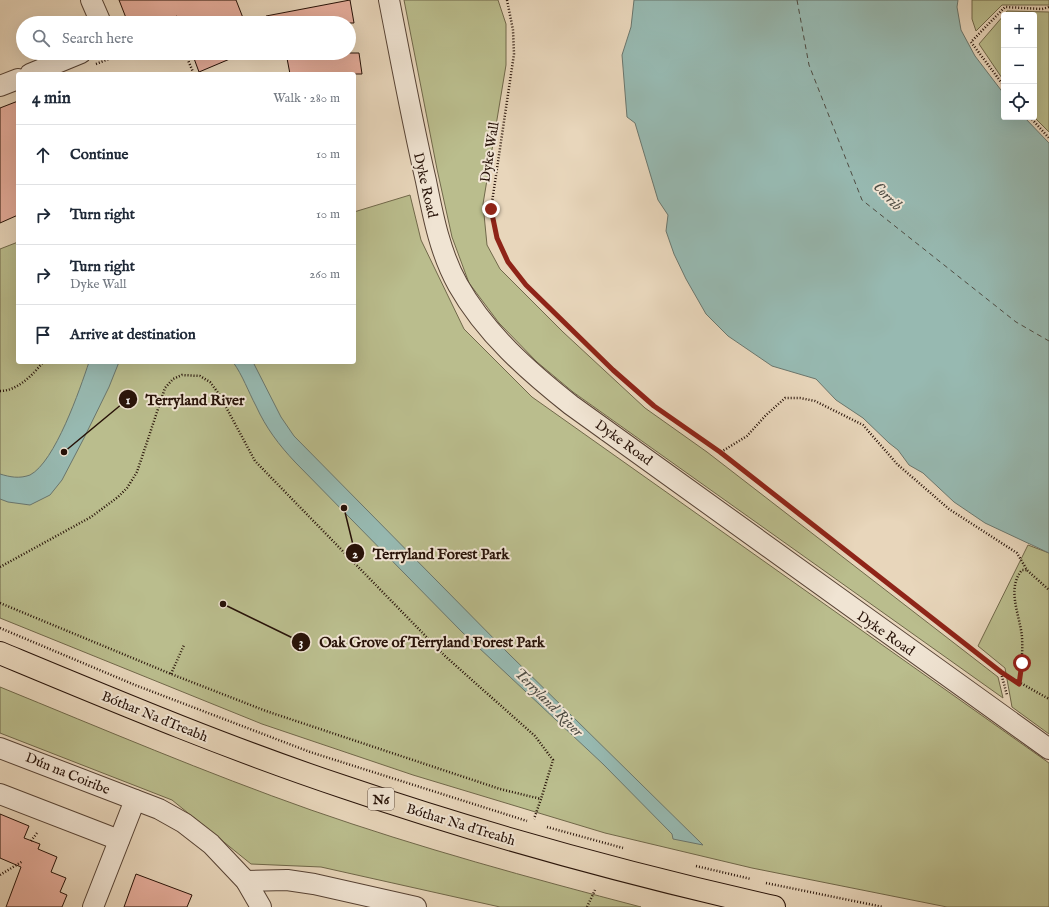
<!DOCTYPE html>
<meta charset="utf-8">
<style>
:root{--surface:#fff;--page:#f2f2f3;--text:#1f2937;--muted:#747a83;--line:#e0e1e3}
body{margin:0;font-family:"IM FELL English",serif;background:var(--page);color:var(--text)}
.controls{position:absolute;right:12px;top:12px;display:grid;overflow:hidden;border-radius:4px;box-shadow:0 4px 16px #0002}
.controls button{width:36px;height:36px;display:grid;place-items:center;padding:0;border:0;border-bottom:1px solid var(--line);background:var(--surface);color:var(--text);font:20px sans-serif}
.stop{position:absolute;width:12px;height:12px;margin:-9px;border:3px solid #8f2418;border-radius:50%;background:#fff}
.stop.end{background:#8f2418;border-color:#fff;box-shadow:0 1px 4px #0008}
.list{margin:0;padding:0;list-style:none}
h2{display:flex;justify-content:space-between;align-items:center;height:52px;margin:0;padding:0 16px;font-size:17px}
h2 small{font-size:13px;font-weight:400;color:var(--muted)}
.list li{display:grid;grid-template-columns:26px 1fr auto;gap:12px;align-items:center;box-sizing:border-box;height:60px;padding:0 16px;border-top:1px solid var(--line)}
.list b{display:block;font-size:15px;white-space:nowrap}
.list p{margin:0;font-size:13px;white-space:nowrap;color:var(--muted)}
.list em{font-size:13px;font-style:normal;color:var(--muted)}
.icon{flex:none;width:22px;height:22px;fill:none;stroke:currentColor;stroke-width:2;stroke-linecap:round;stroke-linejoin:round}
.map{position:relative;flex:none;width:1049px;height:907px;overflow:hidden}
.search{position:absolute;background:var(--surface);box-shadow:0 4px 16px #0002;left:16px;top:16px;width:340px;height:44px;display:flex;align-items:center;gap:10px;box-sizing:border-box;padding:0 14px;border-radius:22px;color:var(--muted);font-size:15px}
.panel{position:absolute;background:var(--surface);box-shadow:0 4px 16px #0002;left:16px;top:72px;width:340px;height:292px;border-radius:4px}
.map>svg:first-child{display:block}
.green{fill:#babd8d;stroke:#70684a}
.water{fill:#97b9b1;stroke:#6a766d}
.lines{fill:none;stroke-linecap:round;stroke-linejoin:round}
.ferry{stroke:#4e4c43;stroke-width:1;stroke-dasharray:5 4;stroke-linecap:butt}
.building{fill:#e7ae9d;stroke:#271208}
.minor-casing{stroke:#574335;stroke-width:22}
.highway-casing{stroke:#271208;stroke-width:24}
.path{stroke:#271208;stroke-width:2.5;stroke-dasharray:1 2;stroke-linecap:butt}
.minor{stroke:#f0e4d3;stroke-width:20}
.highway{stroke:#e8d6bb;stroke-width:22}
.route{stroke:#8f2418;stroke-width:5}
.labels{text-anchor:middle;stroke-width:4;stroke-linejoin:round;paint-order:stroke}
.shield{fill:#f0e4d3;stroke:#635145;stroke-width:1}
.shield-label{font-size:13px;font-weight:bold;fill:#271208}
.street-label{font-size:14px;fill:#271208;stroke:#f0e4d3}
.water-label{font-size:15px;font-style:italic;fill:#4e4c43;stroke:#f0e4d3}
.leader{fill:none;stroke:#271208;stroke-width:1.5}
.callout-dot{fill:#271208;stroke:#f0e4d3;stroke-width:1.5}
.mark-label{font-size:12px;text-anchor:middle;font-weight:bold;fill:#fff}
.callout-label{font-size:15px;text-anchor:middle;font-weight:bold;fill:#271208;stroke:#f0e4d3;stroke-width:4;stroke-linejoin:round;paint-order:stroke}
</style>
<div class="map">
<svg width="1049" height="907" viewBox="0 0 1049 907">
<rect width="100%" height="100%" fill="#e8d6bb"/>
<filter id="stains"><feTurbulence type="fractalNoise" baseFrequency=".005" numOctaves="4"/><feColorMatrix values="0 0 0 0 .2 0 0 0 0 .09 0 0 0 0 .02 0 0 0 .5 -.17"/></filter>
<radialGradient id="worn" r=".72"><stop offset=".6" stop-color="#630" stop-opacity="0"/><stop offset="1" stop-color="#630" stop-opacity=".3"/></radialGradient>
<g class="green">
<polygon points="404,0 498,0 506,24 506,65 483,204 487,245 500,269 563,332 645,408 707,452 998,677 1003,698 573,392 537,362 499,323 469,283 452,237 437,169"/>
<polygon points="972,0 1049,0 1049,5 1002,5 976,31 972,19"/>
<polygon points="1007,11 1049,12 1049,132 1034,117 1034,15 1004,15"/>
<polygon points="1004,15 1004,81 979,44"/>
<polygon points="410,195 421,240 464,329 532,397 1049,763 1049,907 947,907 752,868 605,833 413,775 262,724 0,618 0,249 18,242 18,362 354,362 354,212"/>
<polygon points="1028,545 1049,553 1049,734 1012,707 1005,668 978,646"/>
<path d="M0,687C103,729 206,773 311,810C420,848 530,878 641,907H500L321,867L251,864L172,800L0,733Z"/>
</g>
<g class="water">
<polygon points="634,0 958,0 957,7 961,30 975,56 1004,94 1004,117 1024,117 1049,143 1049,553 985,523 954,502 923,473 909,465 898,450 889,443 863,418 836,400 816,379 772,366 728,336 706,314 686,279 674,254 666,231 668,215 658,200 635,123 627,117 622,55 631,27"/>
<path d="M89,362H119L109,387L84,438L62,480L50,495L30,505L8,502L0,499V474C10,477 19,479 30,475C55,462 80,389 89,362Z"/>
<path d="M233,362H253L281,417L294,436L508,653L703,845L673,839L672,834L603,764L462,632L295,462C279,445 266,428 256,406C248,391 243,376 233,362Z"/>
</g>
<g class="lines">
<polyline class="ferry" points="797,0 809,65 862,200 1016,322 1049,341"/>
</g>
<g class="building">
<polygon points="119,0 236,0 245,23 180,23 177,16 161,23 128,23"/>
<polygon points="350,0 354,23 267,23 266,16"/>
<polygon points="192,53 244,53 199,72"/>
<polygon points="286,53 359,53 362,74 290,74"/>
<polygon points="18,101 18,215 0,223 0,108"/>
<polygon points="0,814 29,826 24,838 40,844 38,849 57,857 51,872 66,878 60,892 67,895 62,907 6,907 21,867 0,858"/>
<polygon points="136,874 192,895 187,907 124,907"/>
</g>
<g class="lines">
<defs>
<g id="minor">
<polyline points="91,0 101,23"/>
<path d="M389,0C401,61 412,121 426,181C433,216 440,253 458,285C485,333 528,371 571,405L1049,749"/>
<polyline points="30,74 81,53"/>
<polyline points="0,86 18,79"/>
<polyline points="0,748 159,809 184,823 211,844 246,881 261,907"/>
<polyline points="0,794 119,840"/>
<polyline points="246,881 287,880 314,884 416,907"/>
<polyline points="93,907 135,800"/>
</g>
<path id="highway" d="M0,653C113,700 227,748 344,787C485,835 628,874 774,907"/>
</defs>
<use href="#minor" class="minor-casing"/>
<use href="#highway" class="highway-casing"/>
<g class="path">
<polyline points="507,0 513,30 514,54 491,209 497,238 508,262 526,285 613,370 654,406 721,452 1001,672 1049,699"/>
<polyline points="185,53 193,72"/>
<polyline points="96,64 124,53"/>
<polyline points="1004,86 971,42 1005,7 1042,9 1049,7"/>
<polyline points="1030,117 1049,138"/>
<path d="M0,391C17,391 33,375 43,362"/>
<polyline points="721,452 747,436 766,415 785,398 800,398 815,401 863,425 897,464 949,509 1017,553 1027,570 1049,590"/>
<polyline points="0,567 91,517 118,497 127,488 137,472 165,388 173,379 182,375 200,376 210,382 219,394 255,461 445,656 535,736 553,760 541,799"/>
<polyline points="0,603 171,674 266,711 500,789 541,799 534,819"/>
<polyline points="0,628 135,685 310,752 527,821"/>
<polyline points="1001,673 1007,695"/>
<polyline points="171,674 184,645"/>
<path d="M1019,684C1021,668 1023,653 1022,637C1020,615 1006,589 1022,570H1027"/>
<polyline points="547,827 623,848"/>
<polyline points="31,841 37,833"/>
<polyline points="696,866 751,879"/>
<polyline points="0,875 23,861"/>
<polyline points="766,883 883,907"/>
<polyline points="587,907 595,890"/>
</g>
<use href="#minor" class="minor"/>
<use href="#highway" class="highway"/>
</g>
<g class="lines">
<polyline class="route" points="491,209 497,238 508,262 526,285 613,370 654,406 720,452 1001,672 1019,684 1022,663"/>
</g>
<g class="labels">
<rect class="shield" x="368" y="788" width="26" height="22" rx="3"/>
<g class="shield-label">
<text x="381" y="804">N6</text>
</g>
<g class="street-label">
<text transform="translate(489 152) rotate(-81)" y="5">Dyke Wall</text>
<text transform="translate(426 185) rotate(77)" y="5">Dyke Road</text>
<text transform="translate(624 442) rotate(36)" y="5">Dyke Road</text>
<text transform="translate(886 633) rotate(35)" y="5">Dyke Road</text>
<text transform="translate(155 716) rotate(22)" y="5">Bóthar Na dTreabh</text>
<text transform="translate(68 773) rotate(22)" y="5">Dún na Coiribe</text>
<text transform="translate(461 824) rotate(17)" y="5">Bóthar Na dTreabh</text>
</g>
<g class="water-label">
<text transform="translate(888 196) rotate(45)" y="5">Corrib</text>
<text transform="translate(549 702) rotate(45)" y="5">Terryland River</text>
</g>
</g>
<path class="leader" d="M64 452L128 399M344 508L355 553M223 604L301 642"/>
<g class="callout-dot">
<circle cx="64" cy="452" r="4"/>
<circle cx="344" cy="508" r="4"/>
<circle cx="223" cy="604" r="4"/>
<circle cx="128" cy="399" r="10"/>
<circle cx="355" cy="553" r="10"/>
<circle cx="301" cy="642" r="10"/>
</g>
<g class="mark-label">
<text x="128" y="404">1</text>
<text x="355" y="558">2</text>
<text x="301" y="646">3</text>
</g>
<g class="callout-label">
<text x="195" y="405">Terryland River</text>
<text x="441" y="559">Terryland Forest Park</text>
<text x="432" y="647">Oak Grove of Terryland Forest Park</text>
</g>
<rect width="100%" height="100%" filter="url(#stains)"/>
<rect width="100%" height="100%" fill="url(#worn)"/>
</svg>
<div class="controls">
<button>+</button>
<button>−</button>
<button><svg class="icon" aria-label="locate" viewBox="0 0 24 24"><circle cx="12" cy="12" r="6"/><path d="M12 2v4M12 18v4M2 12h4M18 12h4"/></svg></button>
</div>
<div class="stop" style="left:1022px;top:663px"></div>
<div class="stop end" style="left:491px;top:209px"></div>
<div class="search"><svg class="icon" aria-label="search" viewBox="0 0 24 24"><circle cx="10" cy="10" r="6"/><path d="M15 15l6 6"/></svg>Search here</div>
<section class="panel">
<h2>4 min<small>Walk · 280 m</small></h2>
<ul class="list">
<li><svg class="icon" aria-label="ahead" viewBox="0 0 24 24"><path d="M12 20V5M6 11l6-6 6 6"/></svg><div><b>Continue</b></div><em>10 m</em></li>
<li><svg class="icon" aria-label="right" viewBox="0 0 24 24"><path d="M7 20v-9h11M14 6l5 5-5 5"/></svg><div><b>Turn right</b></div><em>10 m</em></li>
<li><svg class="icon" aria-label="right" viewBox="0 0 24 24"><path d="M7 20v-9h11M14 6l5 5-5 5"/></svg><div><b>Turn right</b><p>Dyke Wall</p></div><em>260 m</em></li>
<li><svg class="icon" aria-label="arrive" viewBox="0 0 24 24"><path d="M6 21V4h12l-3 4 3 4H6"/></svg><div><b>Arrive at destination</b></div></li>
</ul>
</section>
</div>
